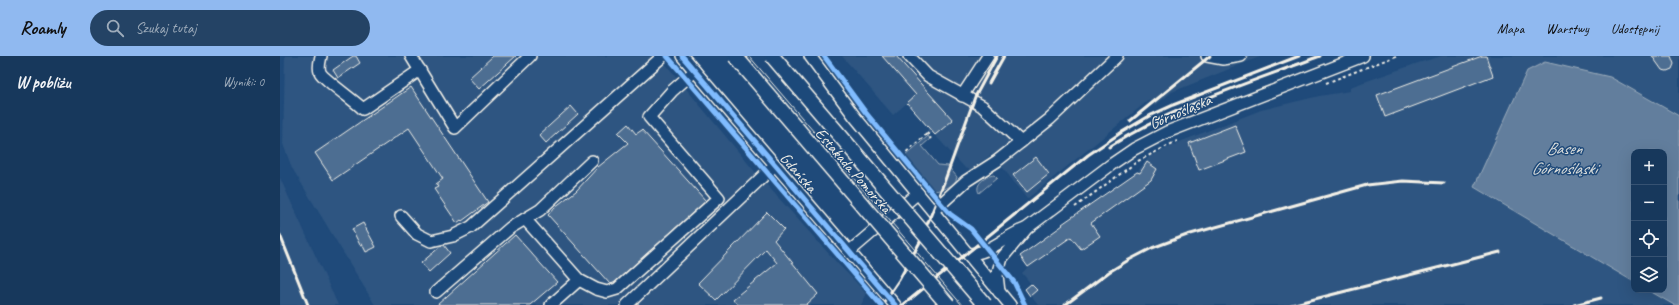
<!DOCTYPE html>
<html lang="pl">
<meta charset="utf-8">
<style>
:root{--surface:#17385c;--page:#244365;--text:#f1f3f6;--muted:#9eacbb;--line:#365272;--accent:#90b9f0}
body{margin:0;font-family:Caveat,sans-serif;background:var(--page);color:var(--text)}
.controls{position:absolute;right:12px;bottom:12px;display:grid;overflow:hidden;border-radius:8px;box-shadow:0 4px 16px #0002}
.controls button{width:36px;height:36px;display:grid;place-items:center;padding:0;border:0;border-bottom:1px solid var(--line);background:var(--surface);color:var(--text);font:20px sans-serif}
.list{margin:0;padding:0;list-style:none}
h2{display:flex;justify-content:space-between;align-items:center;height:52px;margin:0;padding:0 16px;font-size:17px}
h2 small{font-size:13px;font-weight:400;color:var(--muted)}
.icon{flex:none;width:22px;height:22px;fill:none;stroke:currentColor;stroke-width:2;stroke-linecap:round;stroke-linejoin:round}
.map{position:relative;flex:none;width:1399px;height:249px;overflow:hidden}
header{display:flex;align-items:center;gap:24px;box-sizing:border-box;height:56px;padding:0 20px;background:var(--accent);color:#111}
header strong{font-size:19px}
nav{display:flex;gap:22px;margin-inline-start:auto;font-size:14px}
.search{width:280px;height:36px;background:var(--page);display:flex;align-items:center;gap:10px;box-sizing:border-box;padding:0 14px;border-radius:22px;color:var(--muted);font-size:15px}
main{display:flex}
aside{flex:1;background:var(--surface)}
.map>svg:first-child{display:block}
.built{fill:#2d5581}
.green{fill:#3a5f88;stroke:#97a8b8}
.water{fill:#627e9d;stroke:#9cacbb}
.building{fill:#4d6e92;stroke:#f4f1e8}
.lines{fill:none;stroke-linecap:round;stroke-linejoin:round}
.minor-casing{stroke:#f4f1e8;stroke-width:14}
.path{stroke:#f4f1e8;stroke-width:2;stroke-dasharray:3 3;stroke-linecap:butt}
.minor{stroke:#1f4a7a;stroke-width:11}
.tram{stroke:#f4f1e8;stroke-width:1}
.rail{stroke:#f4f1e8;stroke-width:3}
.major-bridge-casing{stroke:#f4f1e8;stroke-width:17;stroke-linecap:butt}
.major-bridge{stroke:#1f4a7a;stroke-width:14}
.cycleway-casing{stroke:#1f4a7a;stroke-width:8}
.cycleway{stroke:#80bcff;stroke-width:5}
.labels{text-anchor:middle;stroke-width:3;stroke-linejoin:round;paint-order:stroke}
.street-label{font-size:16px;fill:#f4f1e8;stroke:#1f4a7a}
.water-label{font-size:17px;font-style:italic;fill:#dee0dd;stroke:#1f4a7a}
</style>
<header>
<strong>Roamly</strong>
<div class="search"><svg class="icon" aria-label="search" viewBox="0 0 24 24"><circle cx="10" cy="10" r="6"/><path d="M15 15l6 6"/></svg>Szukaj tutaj</div>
<nav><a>Mapa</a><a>Warstwy</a><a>Udostępnij</a></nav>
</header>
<main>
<aside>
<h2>W pobliżu<small>Wyniki: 0</small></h2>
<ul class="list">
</ul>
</aside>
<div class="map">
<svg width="1399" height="249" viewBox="0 0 1399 249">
<rect width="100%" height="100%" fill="#1f4a7a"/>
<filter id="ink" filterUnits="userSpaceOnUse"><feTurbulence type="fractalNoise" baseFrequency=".025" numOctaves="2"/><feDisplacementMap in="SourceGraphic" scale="8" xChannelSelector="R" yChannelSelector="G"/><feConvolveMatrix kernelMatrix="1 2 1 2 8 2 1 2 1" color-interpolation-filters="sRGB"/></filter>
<g filter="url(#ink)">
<g class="built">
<polygon points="5,0 376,0 384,6 476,117 559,209 587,237 581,249 95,249 12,112 3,88"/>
<polygon points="562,0 982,0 892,36 875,50 869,44 747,143 712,98 691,114 685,112 653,77 650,78 647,74 649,72 627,47 613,59"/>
<polygon points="1162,0 1399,0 1399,60 1330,21 1194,131 1354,226 1354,234 1368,234 1394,249 758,249 745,233 751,228 742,217 748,211 740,200 857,116 869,101 902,85 981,54 1039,40 1070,35 1070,31 1138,7"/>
<polygon points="0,122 58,249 0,249"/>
</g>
<g class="green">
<path d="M648,80L650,83L642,90L658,109L668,110L677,121C675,131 663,133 655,135L625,100Z"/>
<path d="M714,119L717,122L699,137C694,128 706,120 714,119Z"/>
</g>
<polygon class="water" points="1265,6 1330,21 1399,60 1399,249 1394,249 1368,234 1384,234 1384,96 1354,96 1354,226 1194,131 1247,15"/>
<g class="building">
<polygon points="73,0 76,0 80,7 58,22 53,14"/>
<polygon points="213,0 236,0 199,33 189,22"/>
<polygon points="602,0 616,0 673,64 655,79 627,47 636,39"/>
<polygon points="1202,0 1206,0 1213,20 1105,61 1097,39"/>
<polygon points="1372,0 1391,0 1394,8 1392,13 1387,15 1382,14"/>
<polygon points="131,31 208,146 182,165 181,164 177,167 154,133 158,131 156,128 163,123 129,72 53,124 35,97"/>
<polygon points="291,50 298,58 266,87 259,79"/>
<polygon points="348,68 356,78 362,74 426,145 334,227 330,228 268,159 275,151 296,135 318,111 348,87 338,77"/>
<polygon points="955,69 966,96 919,114 909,87"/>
<polygon points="756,101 769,118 747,136 733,119"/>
<polygon points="867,106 877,113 871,124 811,167 820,180 801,193 791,181 748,211 740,200 783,169 782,168 857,116 860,117"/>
<polygon points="487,156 504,173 494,184 538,238 526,249 458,249 453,243 497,207 486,193 436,244 418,227"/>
<polygon points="83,167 96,191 86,196 82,188 80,189 72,173"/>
<polygon points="235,179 277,226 250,249 157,249"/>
<polygon points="164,189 170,197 149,216 141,207 161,190"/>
<polygon points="751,228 757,234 750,240 745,233"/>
</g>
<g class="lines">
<defs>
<g id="minor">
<path d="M41,0C40,5 38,11 40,16C42,22 76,46 83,53L140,14"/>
<polyline points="131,0 175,72 250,0"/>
<polyline points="402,0 615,249"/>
<polyline points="530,0 575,61 730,249"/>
<polyline points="629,0 648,20 702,50 741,86"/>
<polyline points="927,0 943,3 961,0"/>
<polyline points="682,40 708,0"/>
<polyline points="653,155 686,125 717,105 770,63 837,0"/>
<polyline points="121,160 137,178 151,185 173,180 191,171 383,0"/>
<polyline points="245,163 299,224 271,249"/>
<polyline points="570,195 638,137"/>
<path d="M688,198C710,198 725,180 745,173"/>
<polyline points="299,224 316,233 327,236 337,233 439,142 369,61 392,35 415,15"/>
<polyline points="156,236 230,172 260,154 312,105"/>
<polyline points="719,236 717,219 722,202 747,172 832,108 854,93 887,76 1083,0"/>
<polyline points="347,249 495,109"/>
</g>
</defs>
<use href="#minor" class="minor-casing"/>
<g class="path">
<polyline points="1046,27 1116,0"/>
<polyline points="647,77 651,81 650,83"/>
<polyline points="622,100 649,76"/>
<polyline points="795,151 858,105 897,85"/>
</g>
<use href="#minor" class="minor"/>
<polyline class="tram" points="469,0 682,249"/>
<g class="rail">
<polyline points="709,27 724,0"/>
<polyline points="850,65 930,0"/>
<path d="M829,91C893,50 969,27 1040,0"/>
<polyline points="0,179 28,249"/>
<polyline points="602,249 619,224 640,186 665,124 695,41 717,0"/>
<polyline points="623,249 808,99 842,76 871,59 893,49 1019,0"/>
<polyline points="785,249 829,216 847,205 872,192 907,179 1087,129 1123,125 1164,127"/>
<polyline points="1011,249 1220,196"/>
<polyline points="1294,249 1321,242"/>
</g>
<defs>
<g id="major-bridge">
<polyline points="455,0 668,249"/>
<polyline points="492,0 705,249"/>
</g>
</defs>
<use href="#major-bridge" class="major-bridge-casing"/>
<use href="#major-bridge" class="major-bridge"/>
<defs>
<g id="cycleway">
<polyline points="387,0 601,249"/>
<polyline points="402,0 615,249"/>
<polyline points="544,0 586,57 658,144 670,158 691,173 734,226 745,249"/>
</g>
</defs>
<use href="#cycleway" class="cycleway-casing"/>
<use href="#cycleway" class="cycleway"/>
</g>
</g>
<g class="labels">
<g class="street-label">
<text transform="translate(900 55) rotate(-23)" y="6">Górnośląska</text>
<text transform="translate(574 114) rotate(49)" y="6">Estakada Pomorska</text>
<text transform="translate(519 116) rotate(49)" y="6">Gdańska</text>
</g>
<g class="water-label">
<text x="1284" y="98">Basen<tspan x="1284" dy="20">Górnośląski</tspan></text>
</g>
</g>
</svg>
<div class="controls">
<button>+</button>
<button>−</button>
<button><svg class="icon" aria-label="locate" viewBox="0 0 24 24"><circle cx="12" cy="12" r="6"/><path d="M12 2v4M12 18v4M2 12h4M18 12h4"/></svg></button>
<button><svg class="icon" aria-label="layers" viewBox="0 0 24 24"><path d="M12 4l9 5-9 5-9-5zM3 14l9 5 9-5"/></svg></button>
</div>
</div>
</main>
